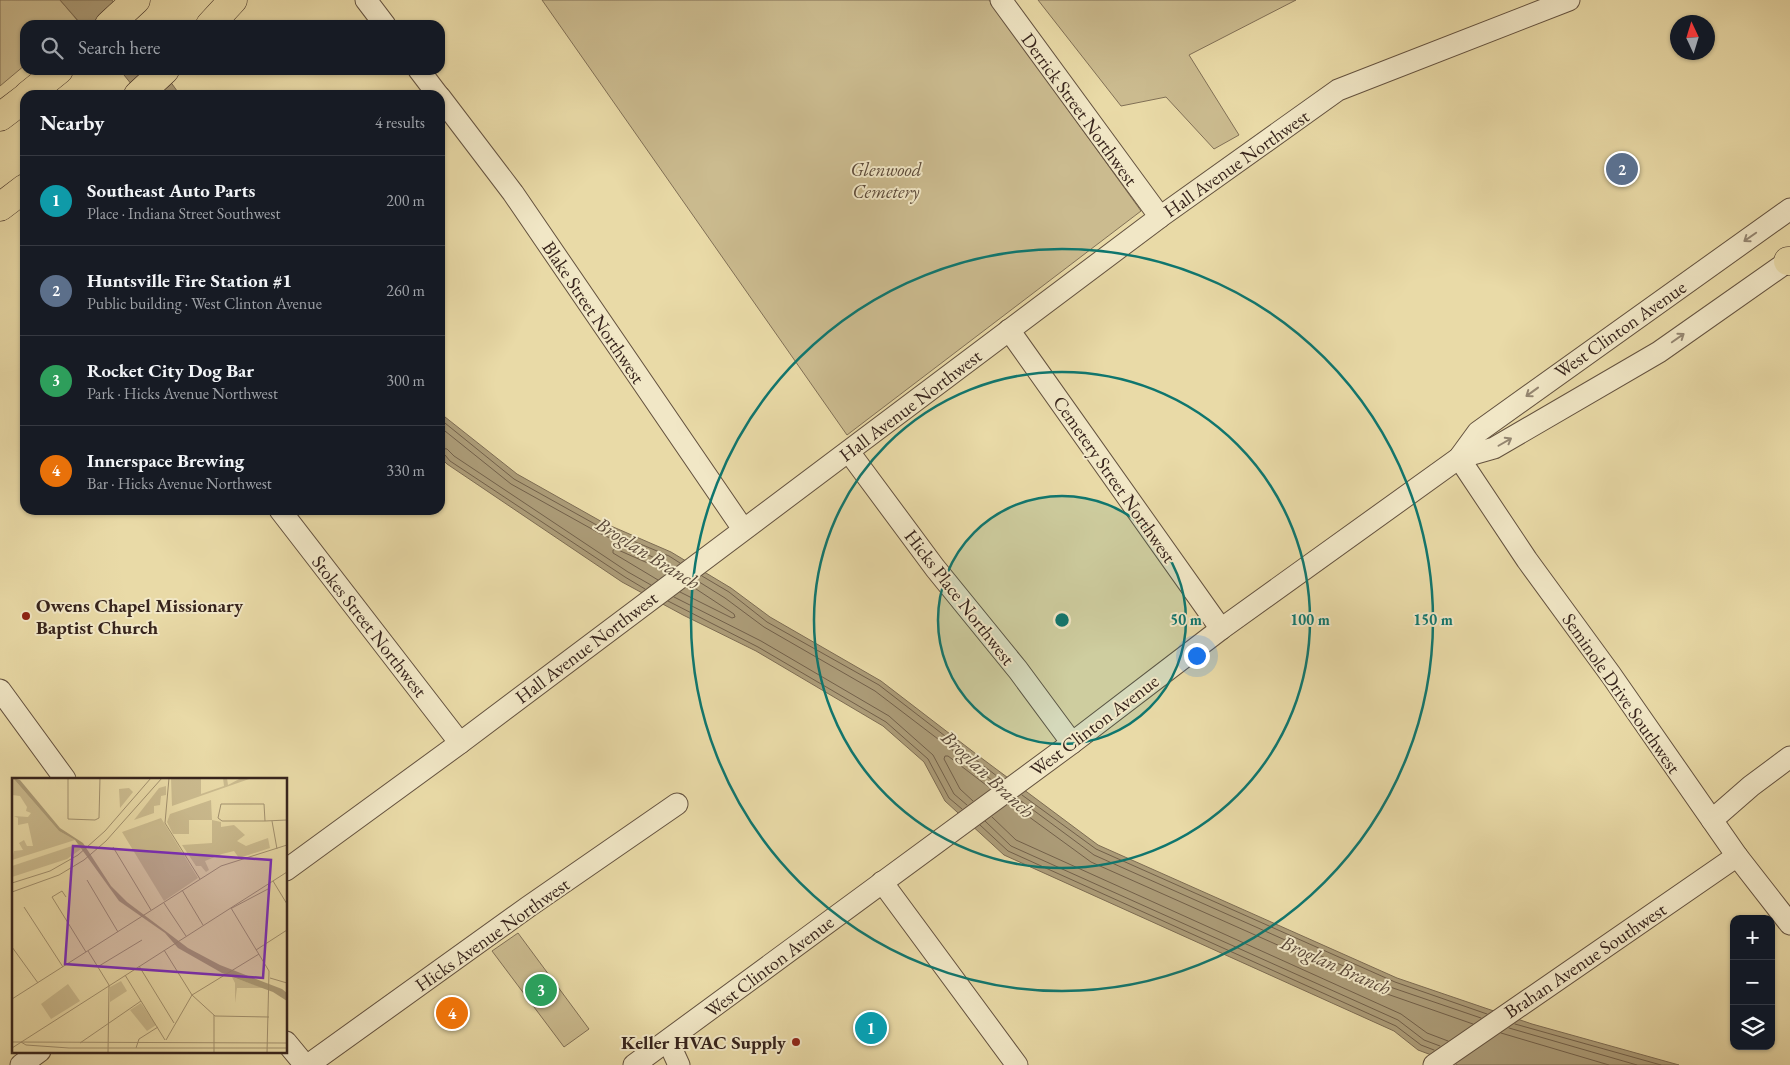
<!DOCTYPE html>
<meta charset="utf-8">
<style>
:root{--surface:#171b24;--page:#242831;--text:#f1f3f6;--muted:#9ea1a6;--line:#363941;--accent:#ea580c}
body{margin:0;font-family:"EB Garamond",serif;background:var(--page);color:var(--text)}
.controls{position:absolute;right:15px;bottom:15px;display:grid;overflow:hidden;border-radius:10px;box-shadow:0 1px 4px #0004}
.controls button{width:45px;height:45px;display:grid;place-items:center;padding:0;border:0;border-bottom:1px solid var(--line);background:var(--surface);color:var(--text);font:25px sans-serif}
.compass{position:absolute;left:1670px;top:15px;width:45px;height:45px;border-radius:50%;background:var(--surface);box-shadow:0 1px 4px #0004;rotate:356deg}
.you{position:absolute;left:1196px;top:655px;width:18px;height:18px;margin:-12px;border:4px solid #fff;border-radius:50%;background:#1a73e8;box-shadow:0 0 0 8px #1a73e833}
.badge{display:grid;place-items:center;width:32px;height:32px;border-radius:50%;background:var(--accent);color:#fff;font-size:16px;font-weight:700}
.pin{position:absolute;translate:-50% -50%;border:2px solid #fff;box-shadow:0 1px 5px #0006}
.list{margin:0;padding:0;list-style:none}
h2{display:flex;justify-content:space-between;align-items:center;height:65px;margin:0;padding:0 20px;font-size:21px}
h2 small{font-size:16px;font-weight:400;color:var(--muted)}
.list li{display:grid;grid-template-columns:32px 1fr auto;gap:15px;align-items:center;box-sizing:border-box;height:90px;padding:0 20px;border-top:1px solid var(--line)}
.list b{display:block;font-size:19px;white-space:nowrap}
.list p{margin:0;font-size:16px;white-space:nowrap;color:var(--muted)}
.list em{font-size:16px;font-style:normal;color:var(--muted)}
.icon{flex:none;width:28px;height:28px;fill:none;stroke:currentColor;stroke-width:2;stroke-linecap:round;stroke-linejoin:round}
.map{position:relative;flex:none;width:1790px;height:1065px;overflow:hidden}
.search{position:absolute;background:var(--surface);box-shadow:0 1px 4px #0004;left:20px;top:20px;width:425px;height:55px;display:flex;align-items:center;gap:12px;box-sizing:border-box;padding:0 18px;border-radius:15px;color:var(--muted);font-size:19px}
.panel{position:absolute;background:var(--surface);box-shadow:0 1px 4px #0004;left:20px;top:90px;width:425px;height:425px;border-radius:15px}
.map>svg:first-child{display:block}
.green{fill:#cbbb8f;stroke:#817056}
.water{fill:#ac9c78;stroke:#7d6c53}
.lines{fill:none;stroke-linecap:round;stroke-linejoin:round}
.shore{stroke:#72604a;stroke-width:1}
.minor-casing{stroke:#64523f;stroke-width:23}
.highway-casing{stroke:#37241c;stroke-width:29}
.minor{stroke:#f1e7c6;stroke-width:21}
.highway{stroke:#e9daa7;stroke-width:28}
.oneway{stroke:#948671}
.ring{fill:none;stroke:#0f766e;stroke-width:2.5}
.poi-dot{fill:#8f2418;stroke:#f1e7c6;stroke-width:2}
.labels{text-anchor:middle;stroke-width:4;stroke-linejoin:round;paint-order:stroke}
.street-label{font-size:19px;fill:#37241c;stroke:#f1e7c6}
.park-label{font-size:19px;font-style:italic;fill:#5c4a39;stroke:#f1e7c6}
.poi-label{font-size:19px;font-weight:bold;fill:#37241c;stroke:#f1e7c6;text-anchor:start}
.water-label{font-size:20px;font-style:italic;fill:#5a4838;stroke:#f1e7c6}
.inset-road{fill:none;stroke:#a2916f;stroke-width:1}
.view{fill:#7b2cbf;fill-opacity:0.15;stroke:#7b2cbf;stroke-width:2.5}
.inset-edge{fill:none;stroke:#37241c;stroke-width:2.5}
.centre{fill:#0f766e;stroke:#f1e7c6;stroke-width:2.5}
.ring-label{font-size:15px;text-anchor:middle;font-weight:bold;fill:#0f766e;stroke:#f1e7c6;stroke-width:4;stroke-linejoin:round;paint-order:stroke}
</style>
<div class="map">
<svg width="1790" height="1065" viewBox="0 0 1790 1065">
<rect width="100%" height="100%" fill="#e9daa7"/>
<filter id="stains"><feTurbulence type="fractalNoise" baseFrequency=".004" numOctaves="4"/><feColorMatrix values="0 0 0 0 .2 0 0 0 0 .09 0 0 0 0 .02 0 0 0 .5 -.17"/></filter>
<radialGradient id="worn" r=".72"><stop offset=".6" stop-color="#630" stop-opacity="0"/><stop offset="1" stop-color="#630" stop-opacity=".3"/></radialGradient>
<g class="green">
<polygon points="0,0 60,0 77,20 72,25 25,25 25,65 0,86"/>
<polygon points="542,0 989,0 1141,211 847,435"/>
<polygon points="1038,0 1296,0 1189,55 1239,135 1214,149 1166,97 1121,106"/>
<polygon points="518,933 589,1029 564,1047 492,951"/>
</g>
<g class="water">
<polygon points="60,0 112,0 130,25 82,25"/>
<polygon points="120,70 162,70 180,95 140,95"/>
<polygon points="440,413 517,474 604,523 671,552 731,588 770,617 881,681 980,757 1098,845 1397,978 1532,1024 1679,1065 1458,1065 1418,1050 1394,1031 1004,855 945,801 924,762 883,726 756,651 683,615 622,582 447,464 440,457"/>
</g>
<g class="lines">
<g class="shore">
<polyline points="440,419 514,479 602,528 669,556 680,563"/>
<polyline points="440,427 511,484 599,533 675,567"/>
<polyline points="440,448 447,449 454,456 628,572 651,585"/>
<polyline points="440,454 445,455 450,461 625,577 645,589"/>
<polyline points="702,576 729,592 767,622 879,685 1002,780"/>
<polyline points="658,580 613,553 613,550 616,549 668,572"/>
<polyline points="696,580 725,598 764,627 875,691 997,784"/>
<polyline points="680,592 732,618 735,617 734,614 690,585"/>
<polyline points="674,597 761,641 889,716 933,755 954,794 967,805"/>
<polyline points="668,601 758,647 886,722 928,759 949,798 962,809"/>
<polyline points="1022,795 1096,849 1395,982 1487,1014"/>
<polyline points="1017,798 1094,855 1393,988 1481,1018"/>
<polyline points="973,801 960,789 944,759 945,756 948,756 990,788"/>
<polyline points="1010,803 1091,862 1390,995 1473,1024"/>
<polyline points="992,817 1016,840 1401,1014 1427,1033 1448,1041"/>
<polyline points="985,821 1011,846 1398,1020 1424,1040 1440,1046"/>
<polyline points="980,825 1008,851 1396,1026 1421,1045 1434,1050"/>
<polyline points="1515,1024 1661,1065"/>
<polyline points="1509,1028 1637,1065"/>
<polyline points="1501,1033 1609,1065"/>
</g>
<defs>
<g id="minor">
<polyline points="366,0 385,25"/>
<polyline points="1001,0 1160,217"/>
<polyline points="419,70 438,95"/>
<polyline points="440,97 513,193 743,529"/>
<polyline points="1009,330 1221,629"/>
<polyline points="849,452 935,568 1018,670 1072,743"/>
<polyline points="1459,458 1527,560 1611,675 1737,856 1790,924"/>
<polyline points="1459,458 1494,448 1659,352 1790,260"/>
<polyline points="280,510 460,743"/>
<polyline points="0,690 65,779"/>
<polyline points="1712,820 1751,786 1790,757"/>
<polyline points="286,870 460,743 1160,217 1338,90 1569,0"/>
<polyline points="882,882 1017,1065"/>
<polyline points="668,1041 679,1065"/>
<polyline points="286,1042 305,1065"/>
<polyline points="21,1065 40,1051"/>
<polyline points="308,1065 528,907 677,804"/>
<polyline points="634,1065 1072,743 1221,629 1459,458 1478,432 1790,209"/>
<polyline points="1434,1065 1737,856"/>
</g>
<g id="highway">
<polyline points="109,25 136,0"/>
<polyline points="210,25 233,0"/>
<polyline points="28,95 59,70"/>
<polyline points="138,95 165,70"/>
<polyline points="0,117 25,98"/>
<polyline points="0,207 25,188"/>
<polyline points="1788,261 1790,261"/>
</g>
</defs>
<use href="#minor" class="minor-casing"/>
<use href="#highway" class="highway-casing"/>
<use href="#minor" class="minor"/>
<use href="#highway" class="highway"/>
</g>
<defs><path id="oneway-shaft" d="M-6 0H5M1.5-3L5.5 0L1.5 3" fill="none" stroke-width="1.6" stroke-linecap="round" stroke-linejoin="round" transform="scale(1.25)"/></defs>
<g class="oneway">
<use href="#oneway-shaft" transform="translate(1750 237) rotate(145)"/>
<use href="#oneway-shaft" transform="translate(1678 338) rotate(-35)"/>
<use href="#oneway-shaft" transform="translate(1532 392) rotate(144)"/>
<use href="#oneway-shaft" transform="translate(1505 442) rotate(-30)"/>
</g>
<circle cx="1062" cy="620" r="124" fill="#0f766e" fill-opacity=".12"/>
<g class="ring">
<circle cx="1062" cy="620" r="124"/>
<circle cx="1062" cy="620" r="248"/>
<circle cx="1062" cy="620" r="371"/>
</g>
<g class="poi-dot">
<circle cx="26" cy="616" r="5"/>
<circle cx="796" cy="1042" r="5"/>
</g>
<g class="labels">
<g class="street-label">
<text transform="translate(1080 109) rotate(54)" y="7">Derrick Street Northwest</text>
<text transform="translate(1236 163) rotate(-35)" y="7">Hall Avenue Northwest</text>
<text transform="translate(594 312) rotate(56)" y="7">Blake Street Northwest</text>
<text transform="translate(1620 329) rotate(-35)" y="7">West Clinton Avenue</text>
<text transform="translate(910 405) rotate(-37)" y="7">Hall Avenue Northwest</text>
<text transform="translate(1115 479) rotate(55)" y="7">Cemetery Street Northwest</text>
<text transform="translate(960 597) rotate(52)" y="7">Hicks Place Northwest</text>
<text transform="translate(370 626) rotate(52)" y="7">Stokes Street Northwest</text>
<text transform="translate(586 647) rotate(-37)" y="7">Hall Avenue Northwest</text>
<text transform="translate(1622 693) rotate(55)" y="7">Seminole Drive Southwest</text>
<text transform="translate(1094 725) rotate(-37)" y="7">West Clinton Avenue</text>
<text transform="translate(492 934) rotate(-35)" y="7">Hicks Avenue Northwest</text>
<text transform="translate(1585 960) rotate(-34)" y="7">Brahan Avenue Southwest</text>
<text transform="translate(769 966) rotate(-37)" y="7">West Clinton Avenue</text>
</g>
<g class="park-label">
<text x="886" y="176">Glenwood<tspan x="886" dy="22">Cemetery</tspan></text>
</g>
<g class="poi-label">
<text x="36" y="612">Owens Chapel Missionary<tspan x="36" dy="22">Baptist Church</tspan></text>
<text x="786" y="1049" text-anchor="end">Keller HVAC Supply</text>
</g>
<g class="water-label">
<text transform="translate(648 553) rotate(32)" y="7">Broglan Branch</text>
<text transform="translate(988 774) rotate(43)" y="7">Broglan Branch</text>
<text transform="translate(1336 965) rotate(24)" y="7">Broglan Branch</text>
</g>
</g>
<g transform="translate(12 778)">
<rect width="275" height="275" fill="#e9daa7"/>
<path d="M1,0L47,53L63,62L0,82L2,73L11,72L7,65L12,62L15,68H21L16,45L6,47V40L2,38L16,39L19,35L14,33L15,29L8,18L0,17ZM159,0L189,1V16L212,8L211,0H215L216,7L229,0H240L160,28ZM154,8V17L149,18L148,27L142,28V35L122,42L147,10ZM117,10L121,14L108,30L107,11ZM199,22L200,42L209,44V49L222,47L233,57L225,63L234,68L256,60L258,70L227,80L222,73L210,76L193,83L197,92L194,94L189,88H184L170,67L200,65V42H177V56H161L155,44L158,36ZM149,40L186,100L152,123L110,54ZM66,66L69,71L55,81L0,99V88ZM220,199L252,210H225L223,225V205ZM109,203L115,213L98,224V209ZM56,206L68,223L39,241L29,226ZM129,225L144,247L135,253L118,232Z" fill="#cbbb8f"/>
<path d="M1,0L8,2L48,50L71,65L99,108L115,124L176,170L208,187L270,211L275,215V223L261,214L210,195L166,170L153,155L107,123L63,62L47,53Z" fill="#ac9c78"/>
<path class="inset-road" d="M56,0V41L83,42L87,40L88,0M157,0L153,45L188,101M253,43L252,26H209L206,40L210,43H253L275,42M260,43L265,71M101,69L139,132M75,102L106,154M261,103L275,126M0,105L38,93L66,77L93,53L139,0M170,112L191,147M0,114L47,97L72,82L94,63L150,0M54,119L50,113L40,119L74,174M152,125L174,158M12,129L51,189M219,130L257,193L255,275M220,130L256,111M0,169L26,205M152,172L180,217L203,238L257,239M244,172L275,152M76,173L97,207L96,275M87,188L130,162M127,188L162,245M113,197L153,262M258,200L275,205M0,221L209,88L275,67M154,262L180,217L247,176M0,264L275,265M9,264L14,267L57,270H275M68,265L129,223M0,270L275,94M124,270L127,261L146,249M202,275V237"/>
<path class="view" d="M61,68L259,82L251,200L53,186Z"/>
<rect width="275" height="275" class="inset-edge"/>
</g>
<circle cx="1062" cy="620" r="8" class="centre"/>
<g class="ring-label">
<text x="1186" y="625">50 m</text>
<text x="1310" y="625">100 m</text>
<text x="1433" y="625">150 m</text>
</g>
<rect width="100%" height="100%" filter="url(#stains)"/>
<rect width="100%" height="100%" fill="url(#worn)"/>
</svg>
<div class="controls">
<button>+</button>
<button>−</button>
<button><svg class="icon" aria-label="layers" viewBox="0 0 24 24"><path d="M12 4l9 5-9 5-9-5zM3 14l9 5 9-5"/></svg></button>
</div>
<svg class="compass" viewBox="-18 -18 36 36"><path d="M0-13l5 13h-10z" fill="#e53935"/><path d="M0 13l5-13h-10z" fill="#9ea1a6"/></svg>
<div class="you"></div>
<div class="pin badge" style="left:871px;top:1028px;background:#0f9aa8">1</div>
<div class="pin badge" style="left:1622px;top:169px;background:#5c6f8a">2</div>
<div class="pin badge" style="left:541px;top:990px;background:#2e9e5b">3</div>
<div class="pin badge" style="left:452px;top:1013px;background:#e8710a">4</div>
<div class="search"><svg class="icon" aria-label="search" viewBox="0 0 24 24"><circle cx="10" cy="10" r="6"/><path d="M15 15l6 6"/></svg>Search here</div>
<section class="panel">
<h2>Nearby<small>4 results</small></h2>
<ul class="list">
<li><span class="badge" style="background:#0f9aa8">1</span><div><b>Southeast Auto Parts</b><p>Place · Indiana Street Southwest</p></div><em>200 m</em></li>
<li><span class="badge" style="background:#5c6f8a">2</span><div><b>Huntsville Fire Station #1</b><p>Public building · West Clinton Avenue</p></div><em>260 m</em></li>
<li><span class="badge" style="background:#2e9e5b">3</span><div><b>Rocket City Dog Bar</b><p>Park · Hicks Avenue Northwest</p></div><em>300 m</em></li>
<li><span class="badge" style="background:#e8710a">4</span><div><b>Innerspace Brewing</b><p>Bar · Hicks Avenue Northwest</p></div><em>330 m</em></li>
</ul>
</section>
</div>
